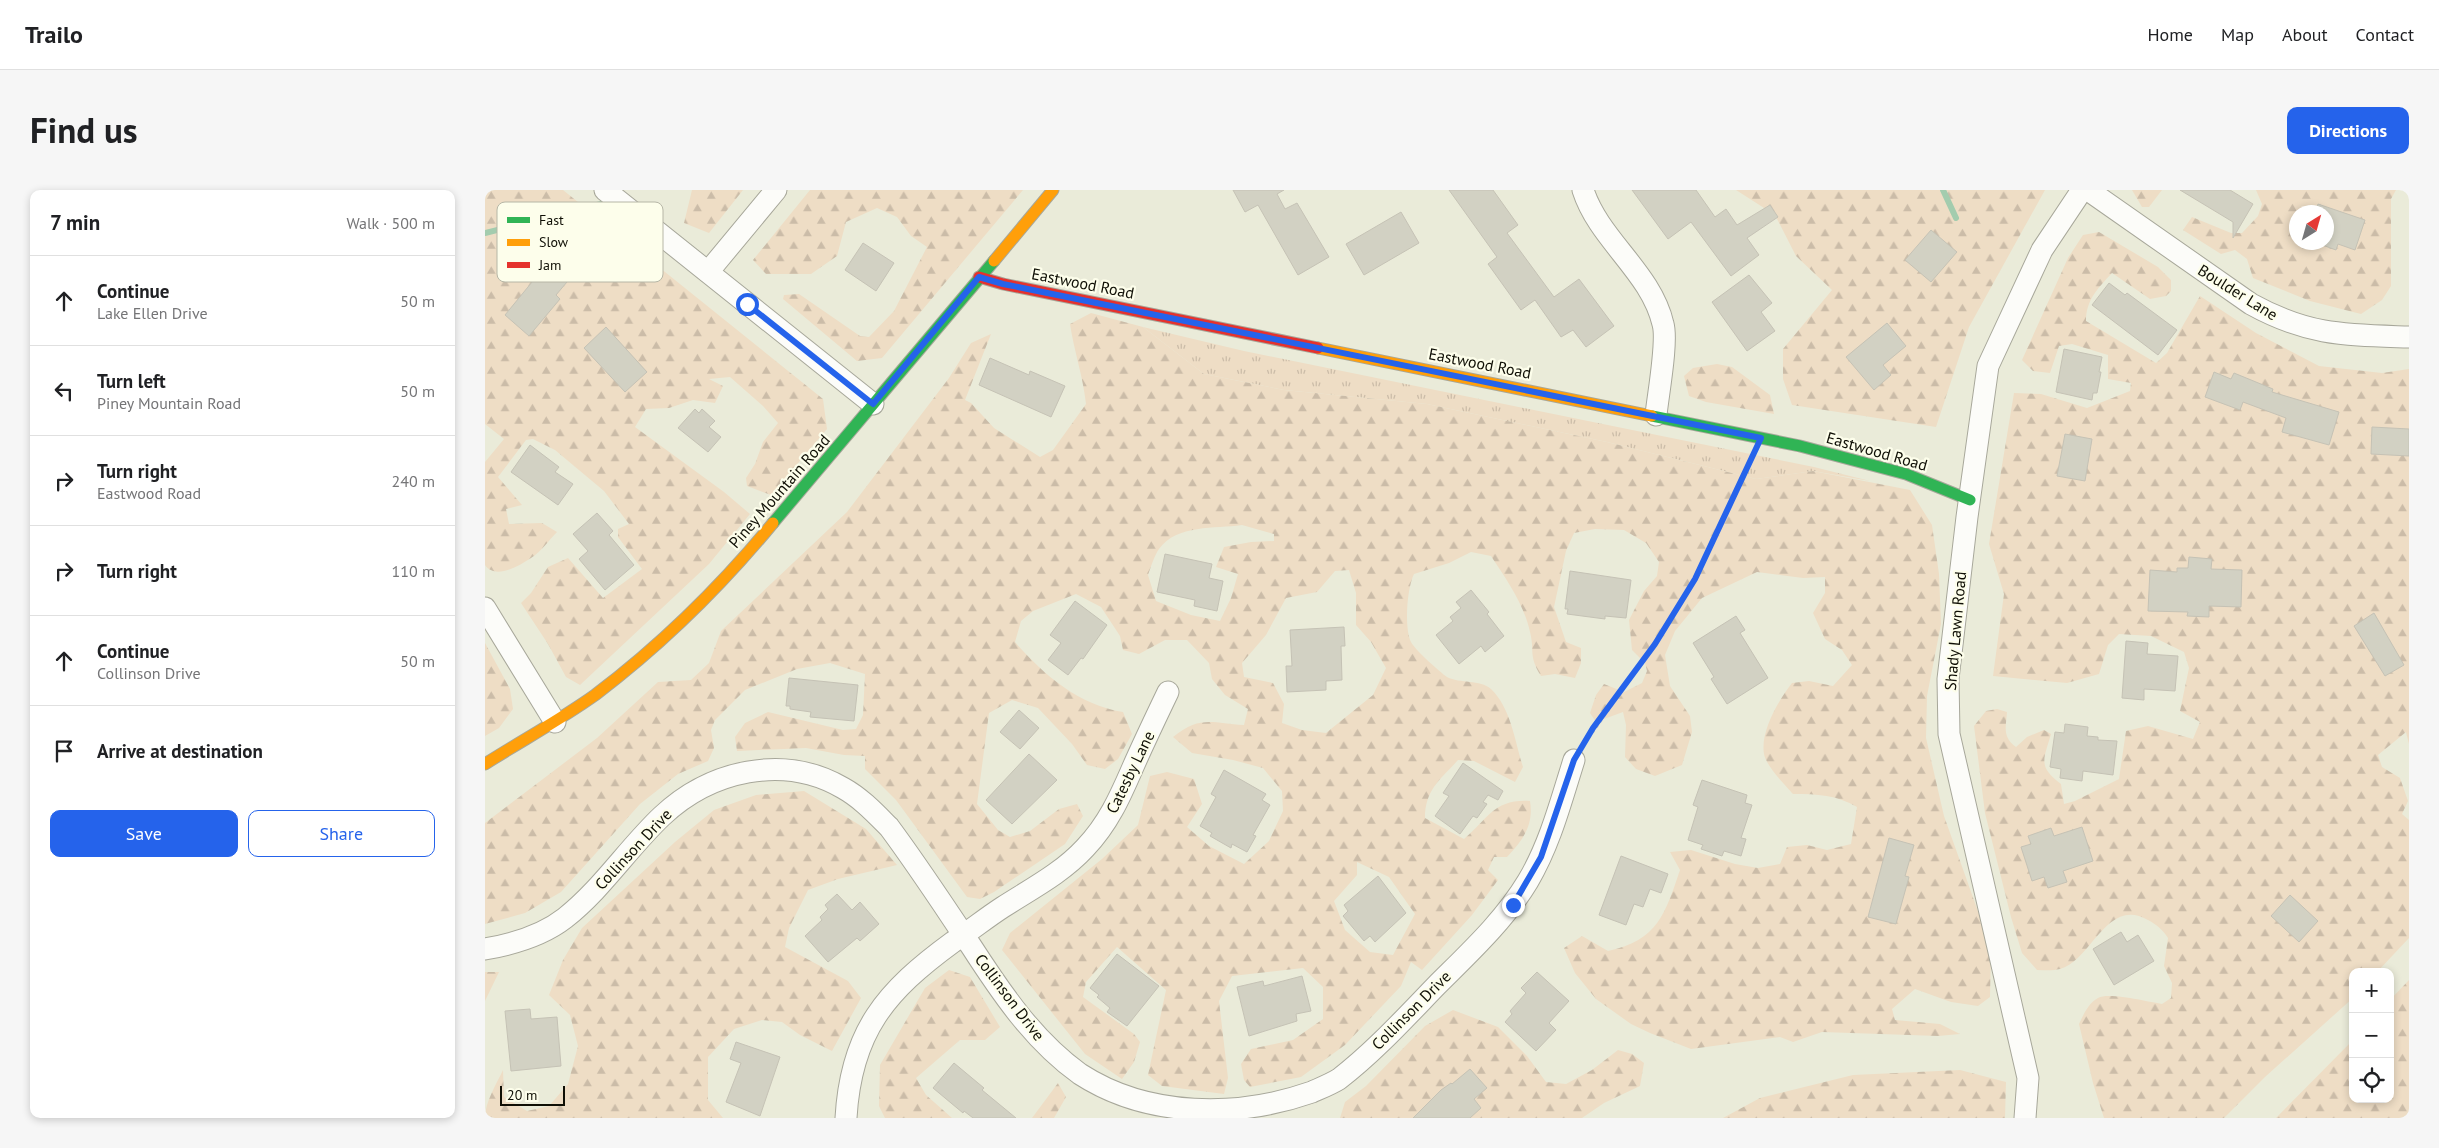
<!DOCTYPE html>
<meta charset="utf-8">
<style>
:root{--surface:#fff;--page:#f6f6f6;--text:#202124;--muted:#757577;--line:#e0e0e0;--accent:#2563eb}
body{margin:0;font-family:"PT Sans",sans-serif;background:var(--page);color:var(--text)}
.controls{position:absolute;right:15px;bottom:15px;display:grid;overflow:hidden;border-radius:10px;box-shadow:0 2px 8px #0003}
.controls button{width:45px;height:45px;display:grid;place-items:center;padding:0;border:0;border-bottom:1px solid var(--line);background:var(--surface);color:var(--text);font:25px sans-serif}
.compass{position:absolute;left:1804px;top:15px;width:45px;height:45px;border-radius:50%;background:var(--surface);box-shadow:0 2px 8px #0003;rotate:37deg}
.scale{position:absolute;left:15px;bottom:12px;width:65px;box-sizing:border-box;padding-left:5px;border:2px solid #0f0f05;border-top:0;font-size:14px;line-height:18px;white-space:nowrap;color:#0f0f05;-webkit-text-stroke:4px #fdfeeb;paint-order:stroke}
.stop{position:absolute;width:15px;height:15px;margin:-11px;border:4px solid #2563eb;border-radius:50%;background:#fff}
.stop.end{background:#2563eb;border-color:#fff;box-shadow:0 1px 5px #0008}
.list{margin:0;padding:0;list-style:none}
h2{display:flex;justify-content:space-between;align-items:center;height:65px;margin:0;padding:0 20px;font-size:21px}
h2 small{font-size:16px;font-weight:400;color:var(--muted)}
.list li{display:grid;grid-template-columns:32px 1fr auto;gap:15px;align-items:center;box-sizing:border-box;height:90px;padding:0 20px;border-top:1px solid var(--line)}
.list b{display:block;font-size:19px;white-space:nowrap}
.list p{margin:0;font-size:16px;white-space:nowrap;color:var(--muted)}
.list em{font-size:16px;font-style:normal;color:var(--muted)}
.actions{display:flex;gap:10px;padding:15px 20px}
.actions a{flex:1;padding:11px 0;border:1px solid var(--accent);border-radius:10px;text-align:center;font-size:18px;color:var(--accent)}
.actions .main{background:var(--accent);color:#fff}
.icon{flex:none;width:28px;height:28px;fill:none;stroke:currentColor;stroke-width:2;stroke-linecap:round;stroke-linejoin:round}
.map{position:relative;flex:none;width:1924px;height:928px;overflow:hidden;border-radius:10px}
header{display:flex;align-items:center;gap:30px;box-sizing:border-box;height:70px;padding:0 25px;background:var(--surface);border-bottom:1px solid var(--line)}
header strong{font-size:24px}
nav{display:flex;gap:28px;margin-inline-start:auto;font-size:18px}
.intro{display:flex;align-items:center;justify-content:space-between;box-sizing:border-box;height:120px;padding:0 30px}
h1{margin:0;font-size:35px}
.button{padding:12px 22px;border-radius:10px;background:var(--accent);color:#fff;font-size:18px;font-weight:700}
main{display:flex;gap:30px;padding:0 30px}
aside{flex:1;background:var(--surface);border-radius:10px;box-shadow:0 2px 8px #0003}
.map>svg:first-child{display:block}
.grass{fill:url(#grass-tufts)}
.forest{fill:url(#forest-firs);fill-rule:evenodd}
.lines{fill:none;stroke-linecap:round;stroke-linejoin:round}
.stream{stroke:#a3ccae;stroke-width:6}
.building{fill:#d2d1c3;stroke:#c5c2b5}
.street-casing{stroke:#a7a79a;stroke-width:23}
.fast-casing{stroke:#a7a79a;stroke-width:13}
.slow-casing{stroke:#a7a79a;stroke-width:13}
.jam-casing{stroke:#a7a79a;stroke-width:13}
.path{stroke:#cbcbc6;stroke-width:3;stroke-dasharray:2.5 4;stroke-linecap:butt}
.street{stroke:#fcfcf9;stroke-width:21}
.fast{stroke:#30b455;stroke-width:11}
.slow{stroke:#ff9f0a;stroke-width:11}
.jam{stroke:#e5322d;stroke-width:11}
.route{stroke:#2563eb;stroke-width:6}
.labels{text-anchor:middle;stroke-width:4.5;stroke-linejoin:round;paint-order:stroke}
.street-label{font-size:16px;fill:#0f0f05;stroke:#fdfeeb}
.key{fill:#fdfeeb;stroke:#b6b6a6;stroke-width:1}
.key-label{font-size:14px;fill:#0f0f05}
</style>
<header>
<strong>Trailo</strong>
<nav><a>Home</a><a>Map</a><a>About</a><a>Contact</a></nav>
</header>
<div class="intro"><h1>Find us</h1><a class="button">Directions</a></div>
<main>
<aside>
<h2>7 min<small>Walk · 500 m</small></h2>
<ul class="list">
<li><svg class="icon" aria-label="ahead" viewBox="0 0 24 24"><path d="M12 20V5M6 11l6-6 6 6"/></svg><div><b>Continue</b><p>Lake Ellen Drive</p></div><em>50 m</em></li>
<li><svg class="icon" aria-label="left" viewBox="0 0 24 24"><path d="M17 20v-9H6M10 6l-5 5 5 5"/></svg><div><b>Turn left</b><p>Piney Mountain Road</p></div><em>50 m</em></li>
<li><svg class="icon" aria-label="right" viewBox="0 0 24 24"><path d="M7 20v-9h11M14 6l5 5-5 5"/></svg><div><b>Turn right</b><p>Eastwood Road</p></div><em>240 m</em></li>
<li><svg class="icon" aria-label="right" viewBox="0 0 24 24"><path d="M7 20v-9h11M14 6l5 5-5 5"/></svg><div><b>Turn right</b></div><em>110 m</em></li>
<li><svg class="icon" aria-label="ahead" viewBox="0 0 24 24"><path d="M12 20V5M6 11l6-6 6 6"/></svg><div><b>Continue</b><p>Collinson Drive</p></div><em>50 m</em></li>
<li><svg class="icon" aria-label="arrive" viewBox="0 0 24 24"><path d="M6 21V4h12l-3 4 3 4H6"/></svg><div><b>Arrive at destination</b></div></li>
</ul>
<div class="actions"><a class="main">Save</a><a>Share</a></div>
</aside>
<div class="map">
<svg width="1924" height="928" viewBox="0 0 1924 928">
<defs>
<pattern id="grass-tufts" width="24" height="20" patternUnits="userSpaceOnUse" patternTransform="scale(1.25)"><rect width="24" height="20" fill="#eeddc5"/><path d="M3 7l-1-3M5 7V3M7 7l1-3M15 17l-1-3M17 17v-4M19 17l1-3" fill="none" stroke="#cbbca8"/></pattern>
<pattern id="forest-firs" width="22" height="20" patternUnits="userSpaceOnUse" patternTransform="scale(1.25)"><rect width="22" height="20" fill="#eeddc5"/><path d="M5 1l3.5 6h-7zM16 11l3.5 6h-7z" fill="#cbbca8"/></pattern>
</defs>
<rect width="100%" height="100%" fill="#eaebd9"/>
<polygon class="grass" points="658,137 759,161 1329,277 1385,291 1328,281 1271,289 1122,252 942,214 799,200 719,184"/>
<g class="forest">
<path d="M0,0H78L338,209L342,239L286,305L262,296L261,288L270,274L278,252L293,233L278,216L245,187L224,189L238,196L230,213L208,210L184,218L161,219L150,237L239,302L265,324L224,374L95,495L81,487L63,454L36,413L46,403L63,377L83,368L118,408L157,379L133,347V339L144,334L119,301L70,260L48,249L41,250L13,287L37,315L21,319L24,334L57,333L72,342C64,350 56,362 46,368C34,376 10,390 0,375V272L19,249L0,234Z"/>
<polygon points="207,0 258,0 224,43 199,33"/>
<polygon points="325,0 538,0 397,168 372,171 298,109 299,105 314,104 375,146 384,147 409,121 442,57 426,46 412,27 392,18 361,32 352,66 326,84 281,84 268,70"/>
<polygon points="1251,0 1560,0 1484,137 1451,237 1307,215 1298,189 1298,159 1347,100 1311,66 1290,25"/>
<polygon points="1647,0 1677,0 1664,17 1657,17"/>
<path d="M1771,0H1911L1906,9V96L1897,110L1876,124L1825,111L1768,88L1762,69L1750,60L1736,64L1698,40L1707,27L1746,43H1757L1773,26L1777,14ZM1812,22H1842V52H1812Z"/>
<path d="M1614,42L1673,77L1686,90V101L1681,106L1665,109L1627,83C1613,98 1601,110 1601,131L1671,173L1682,163L1715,106L1771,143L1834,176L1897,183L1924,179V554L1921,542L1893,565L1897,577L1915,588L1923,611L1917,624L1924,630V748L1892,782H1868V808L1780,887L1739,928H1619L1608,893L1594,834C1598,826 1603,813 1613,808C1624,802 1663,812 1677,814L1686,808L1687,793L1679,776L1683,748C1677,739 1672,735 1663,730C1622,706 1606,771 1575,779C1568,781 1559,780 1552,780L1537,763L1526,727L1500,623L1489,536L1501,521L1512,519L1522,522C1521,537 1517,547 1531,557L1542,547L1559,540L1566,544C1559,569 1552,576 1576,594L1579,614L1590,611L1634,589L1641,541L1663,536L1708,549L1715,532L1695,521L1704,478L1699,462L1666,446L1634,444L1623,455L1614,484L1582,493L1508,486L1519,404L1504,354L1529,203L1556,204L1602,218L1645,201L1646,193L1623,189V165L1587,154L1574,156L1565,183L1548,181L1537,170L1583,68L1598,45Z"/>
<path d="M606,123L658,137L719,184L799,200L942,214L1122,252L1271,289L1328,281L1425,300L1447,335L1454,384L1456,434L1442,506L1441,548L1459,626L1506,758L1505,807L1493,816L1466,812L1430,799L1407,819L1410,830L1455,834L1475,844L1453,846L1337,842L1308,852L1295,847L1206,859L1165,843L1146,834L1111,809L1090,783L1079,758L1097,746L1123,761C1173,750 1180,724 1195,680L1185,662L1206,660L1250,674L1273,678L1295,674L1302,657L1322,655L1342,660L1366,654L1372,617C1352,605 1332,604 1308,604C1300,595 1281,576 1279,564C1275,541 1294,510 1307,493L1324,491L1348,496L1367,475L1357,460L1340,449L1328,423L1340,403V387L1318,388L1272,382L1217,408L1190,441L1180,465L1185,496L1205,526L1207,542L1197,575L1170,586L1151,579L1140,567L1141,535L1138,522L1111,532L1105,523L1111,505L1119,494L1139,502L1157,493L1162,481L1160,473L1147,460L1144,430L1159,401L1172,386L1174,372L1161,353L1139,340L1110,339L1089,343L1081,361L1069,417L1081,452L1096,458V473L1090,488L1070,484L1056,486C1043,465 1050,462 1045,442C1039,414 1021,389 1006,366L986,362L964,373L929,384C922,398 919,438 926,452C930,460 955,482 962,487C975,494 995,489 1006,499C1026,518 1030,552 1038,577L1030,592L989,571L973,570C955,590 940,600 940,628L979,649C1004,628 1009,609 1045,611C1049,635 1038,650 1022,667H1009L1003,680L1013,690L987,725L937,780L926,772L916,796L860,855L816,887L765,897L759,890L756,874L766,859L808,850L838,829V797L818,778L747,786L734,811L743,888L739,904L677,896L663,885L681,800L632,757L601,792L598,807L649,844L655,852L649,872L637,889L600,864L517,760L525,743L617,669L653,635L665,586L682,582L709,589L717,614L702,637L724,656L759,674L784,651L798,621L797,601L778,578L748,570L707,563L688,547C715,525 727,533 759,535L763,519L740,505L727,489L724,473L702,450H680L654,464L638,460L635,446L616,417L591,404L548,421L536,431L530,452C560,486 593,514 638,522L647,544L633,569L620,579L602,575L587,554L553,518L527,510L504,523L492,614L513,640L525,647L545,641L574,619L592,614L598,626L580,654L509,702L495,709L482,707L411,610L380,579V566L359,565L321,558L252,561L250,547L260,533L283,522L358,540L371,539L378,525L380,484L345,473L312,479L260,500L230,530L226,540L229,558L223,571L193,584L155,614L76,702L40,723L0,734V633L112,548L173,492L206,490L224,473L236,441L362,322L464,188L486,153L506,144L480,210L486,213L509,238L555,267L568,260L601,214C598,186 589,161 585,134ZM757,335L789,344V351L766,352L739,357L731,377L753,384L746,408L735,431L706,425L671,411L663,385C666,377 669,366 674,359C692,334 730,339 757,335ZM864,380L871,403V435L886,452L901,478L888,505L841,543L817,540L797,533L799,514L788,493L759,487L757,473L781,445L801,408L832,402L850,381ZM872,672L904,687L930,724L908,765L885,762L860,740L849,711L872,685Z"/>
<polygon points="1232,174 1247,177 1285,205 1289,224 1221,212 1204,206 1199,186 1208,178"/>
<polygon points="0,453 25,499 28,519 14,538 0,546"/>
<path d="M319,601L381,639L412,675L353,689L323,700L304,738L300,757L363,791L376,808L347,861L315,845L297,832L277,830L249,839L223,867V910L238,928H0C0,912 11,895 18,880L19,907L42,921L64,916L83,894L93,856L85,825L64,805L78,770L97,738L190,652L229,620L271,605Z"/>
<polygon points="464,780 485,787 515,837 500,850 475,850 431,888 441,905 467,928 400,928 394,916 395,875 440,798"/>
<polygon points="0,782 14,782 0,811"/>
<polygon points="1924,790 1924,928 1791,928 1868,850 1868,909 1905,909 1905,810"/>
<polygon points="968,820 1013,837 1042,866 1061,892 1081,894 1107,880 1133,860 1147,864 1159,873 1155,896 1119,913 1097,928 855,928 860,912 881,896 940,836"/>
<polygon points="1475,880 1521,892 1520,928 1238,928 1275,908 1368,885"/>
<polygon points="573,893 581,907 569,928 547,928"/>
</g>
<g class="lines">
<g class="stream">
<polyline points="1458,0 1471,28"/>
<polyline points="0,43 116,14"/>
</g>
</g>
<g class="building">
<polygon points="748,0 799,0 792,4 800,19 812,13 844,67 813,85 773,15 760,22"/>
<polygon points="964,0 1008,0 1033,35 1022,43 1069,107 1094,89 1129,136 1101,157 1088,140 1076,147 1050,110 1036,120 1003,74 1012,67"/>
<polygon points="1147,0 1211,0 1230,27 1241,19 1252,35 1285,15 1293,27 1262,48 1274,65 1246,86 1206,32 1183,49"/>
<polygon points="1695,0 1745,0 1768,14 1748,48 1748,32"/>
<polygon points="1833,14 1880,30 1870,60 1853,54 1851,60 1829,52 1842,52 1842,22 1830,22"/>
<polygon points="916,22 934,53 879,85 861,54"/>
<polygon points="1446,40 1472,62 1446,92 1420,70"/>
<polygon points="378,53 409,73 391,101 360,80"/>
<polygon points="61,75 82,92 71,105 75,109 44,146 20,125"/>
<polygon points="1264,85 1287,113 1276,122 1290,141 1262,161 1227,112"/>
<polygon points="1624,93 1640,105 1642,103 1692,140 1673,165 1607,115"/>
<polygon points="1402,133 1421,156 1398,175 1406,185 1389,200 1361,167"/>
<polygon points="121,137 162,182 140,202 99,158"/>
<polygon points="1579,159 1617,167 1614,182 1616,182 1612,203 1608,203 1607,210 1571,202"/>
<polygon points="505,168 544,185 545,181 580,196 566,227 494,195"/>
<polygon points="1729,182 1746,189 1749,183 1788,199 1787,202 1854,222 1844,255 1797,242 1801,228 1758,212 1755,220 1720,207"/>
<polygon points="210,219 214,223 217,219 230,231 224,237 236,247 223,262 193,238"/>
<polygon points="1887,237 1924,239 1924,266 1886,264"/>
<polygon points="1580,244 1607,249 1600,291 1572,286"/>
<polygon points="45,255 74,277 70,282 88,294 73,315 26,282"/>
<polygon points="112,323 128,341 124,345 149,375 120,400 94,369 103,361 88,344"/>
<polygon points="680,364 727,374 724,388 738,391 732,421 709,416 710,410 672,402"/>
<polygon points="1704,367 1727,369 1726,379 1757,380 1756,417 1724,416 1724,427 1702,426 1703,422 1663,421 1665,380 1692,382 1692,378 1703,378"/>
<polygon points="1085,381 1146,390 1141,428 1120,426 1120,429 1082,424 1083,419 1080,419"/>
<polygon points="986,400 1004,422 1002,424 1019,446 1000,462 996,456 974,474 951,445 968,431 965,427 976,418 971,412"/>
<polygon points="590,411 622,435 598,469 596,468 583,485 563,470 576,453 565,445"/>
<polygon points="1889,423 1919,475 1900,486 1869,436"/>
<polygon points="1251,426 1260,440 1255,443 1283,488 1242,514 1226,489 1229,487 1208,453"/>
<polygon points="859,437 860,456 856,456 857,490 841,491 841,500 802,502 801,476 807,476 805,440"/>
<polygon points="1641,451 1663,453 1662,464 1693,466 1690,501 1659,499 1659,510 1637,508"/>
<polygon points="304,488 373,495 369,531 325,527 326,522 305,519 305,516 301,516"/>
<polygon points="534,520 554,538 535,559 515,542"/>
<polygon points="1580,534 1603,537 1602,546 1613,547 1613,550 1632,551 1628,585 1598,581 1597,591 1575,588 1576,579 1565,577 1570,542 1579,543"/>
<polygon points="544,564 572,590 527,634 501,610"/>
<polygon points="978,573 1018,601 1013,610 1003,605 998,612 1002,614 992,628 988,626 975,644 950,626 964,606 958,603"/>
<polygon points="739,580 781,604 777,610 785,615 768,645 771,646 762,662 747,654 746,658 725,646 727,643 715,636 731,607 726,604"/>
<polygon points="1217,590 1262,605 1260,613 1267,615 1256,648 1261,649 1256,666 1239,661 1237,666 1216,659 1218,655 1203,650 1213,617 1208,615"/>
<polygon points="1597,637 1608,671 1578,681 1582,692 1563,698 1559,687 1547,691 1536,657 1546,654 1543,646 1566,638 1569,646"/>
<polygon points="1404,648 1429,655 1420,686 1424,687 1411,734 1383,727"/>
<polygon points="1136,666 1183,684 1176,703 1165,699 1158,717 1149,714 1141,735 1114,725"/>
<polygon points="893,686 921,723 890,752 885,746 879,751 858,726 863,721 859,715"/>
<polygon points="352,704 367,720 375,712 394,734 375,751 372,748 343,772 320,746 337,730 335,727 343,719 340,715"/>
<polygon points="1805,705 1833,731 1814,752 1786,726"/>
<polygon points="1636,742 1642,752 1653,745 1669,771 1629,795 1608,759"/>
<polygon points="632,764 674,796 642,836 622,822 625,818 612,807 614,805 605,798"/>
<polygon points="1052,782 1084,811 1064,833 1071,840 1051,861 1020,832 1027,824 1025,821 1041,803 1036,798"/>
<polygon points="817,786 826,821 811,824 812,831 764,846 752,797 778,791 779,796"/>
<polygon points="45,819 46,829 72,827 76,876 26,881 20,821"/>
<polygon points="251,852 295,867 275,926 241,912 256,873 245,869"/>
<polygon points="469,873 499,898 497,900 531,928 488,928 479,921 478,923 448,898"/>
<polygon points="985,879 1002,898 989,909 996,918 985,928 928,928 956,900 966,893 967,894"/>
</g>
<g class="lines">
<defs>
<g id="street">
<polyline points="120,0 388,214"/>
<path d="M1098,0C1114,50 1166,82 1178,134C1183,151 1173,205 1171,225"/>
<path d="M1603,0L1766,114C1824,146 1861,145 1924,147"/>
<polyline points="223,82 291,0"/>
<polyline points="0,418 70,532"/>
<path d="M0,759C29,754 57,746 80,728C117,699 143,658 177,626C225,581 298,563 358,598C376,608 390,623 404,637C433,676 459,716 486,756C517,804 549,851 595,884C663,928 753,928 827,902C836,898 846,894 854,889C889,862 920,828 951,796C984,763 1019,731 1043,691C1065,654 1076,611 1089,570"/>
<path d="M361,928C366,841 401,801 468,752C485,741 501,728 518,717C546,699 577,683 600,658C623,634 635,607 648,577C659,552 671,527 683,502"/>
<polyline points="1540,928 1543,888 1464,544 1463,489 1482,327 1503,176 1557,60 1597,0"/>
</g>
<g id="fast">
<polyline points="1167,226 1315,256 1421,284 1485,310"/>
<polyline points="288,333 509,71"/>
</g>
<g id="slow">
<polyline points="509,71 568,0"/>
<polyline points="833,158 1167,226"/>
<path d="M0,574C36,551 75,530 110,505C176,455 236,396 288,333"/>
</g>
<polyline id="jam" points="494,87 518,94 833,158"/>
</defs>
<use href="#street" class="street-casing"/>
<use href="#fast" class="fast-casing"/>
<use href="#slow" class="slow-casing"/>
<use href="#jam" class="jam-casing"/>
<polyline class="path" points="1100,553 1170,454 1210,389 1265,270"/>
<use href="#street" class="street"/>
<use href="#fast" class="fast"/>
<use href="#slow" class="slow"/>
<use href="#jam" class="jam"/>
</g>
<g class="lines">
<polyline class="route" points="262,114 388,214 494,87 518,94 1276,248 1210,389 1170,454 1108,538 1089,570 1056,667 1028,715"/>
</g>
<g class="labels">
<g class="street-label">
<text transform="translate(598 93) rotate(11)" y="6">Eastwood Road</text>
<text transform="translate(1753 102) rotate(32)" y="6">Boulder Lane</text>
<text transform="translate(995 173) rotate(11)" y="6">Eastwood Road</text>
<text transform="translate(1392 261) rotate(16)" y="6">Eastwood Road</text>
<text transform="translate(294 301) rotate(-49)" y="6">Piney Mountain Road</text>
<text transform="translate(1470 441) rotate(-85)" y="6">Shady Lawn Road</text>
<text transform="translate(645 582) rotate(-64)" y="6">Catesby Lane</text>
<text transform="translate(148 659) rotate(-47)" y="6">Collinson Drive</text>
<text transform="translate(525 807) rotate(53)" y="6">Collinson Drive</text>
<text transform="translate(926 820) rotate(-45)" y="6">Collinson Drive</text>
</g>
</g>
<rect x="12" y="12" width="166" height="80" rx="8" class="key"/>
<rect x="22" y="27" width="23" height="6" fill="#30b455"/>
<rect x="22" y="49" width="23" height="7" fill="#ff9f0a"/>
<rect x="22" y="72" width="23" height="6" fill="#e5322d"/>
<g class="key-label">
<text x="54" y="35">Fast</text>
<text x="54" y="57">Slow</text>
<text x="54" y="80">Jam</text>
</g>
</svg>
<div class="controls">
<button>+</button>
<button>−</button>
<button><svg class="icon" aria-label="locate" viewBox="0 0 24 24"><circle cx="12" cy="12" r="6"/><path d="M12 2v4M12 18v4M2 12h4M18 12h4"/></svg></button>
</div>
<svg class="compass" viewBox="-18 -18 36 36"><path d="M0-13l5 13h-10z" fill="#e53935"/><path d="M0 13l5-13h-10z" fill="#757577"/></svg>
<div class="scale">20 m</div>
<div class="stop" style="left:262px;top:114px"></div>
<div class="stop end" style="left:1028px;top:715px"></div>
</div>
</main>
